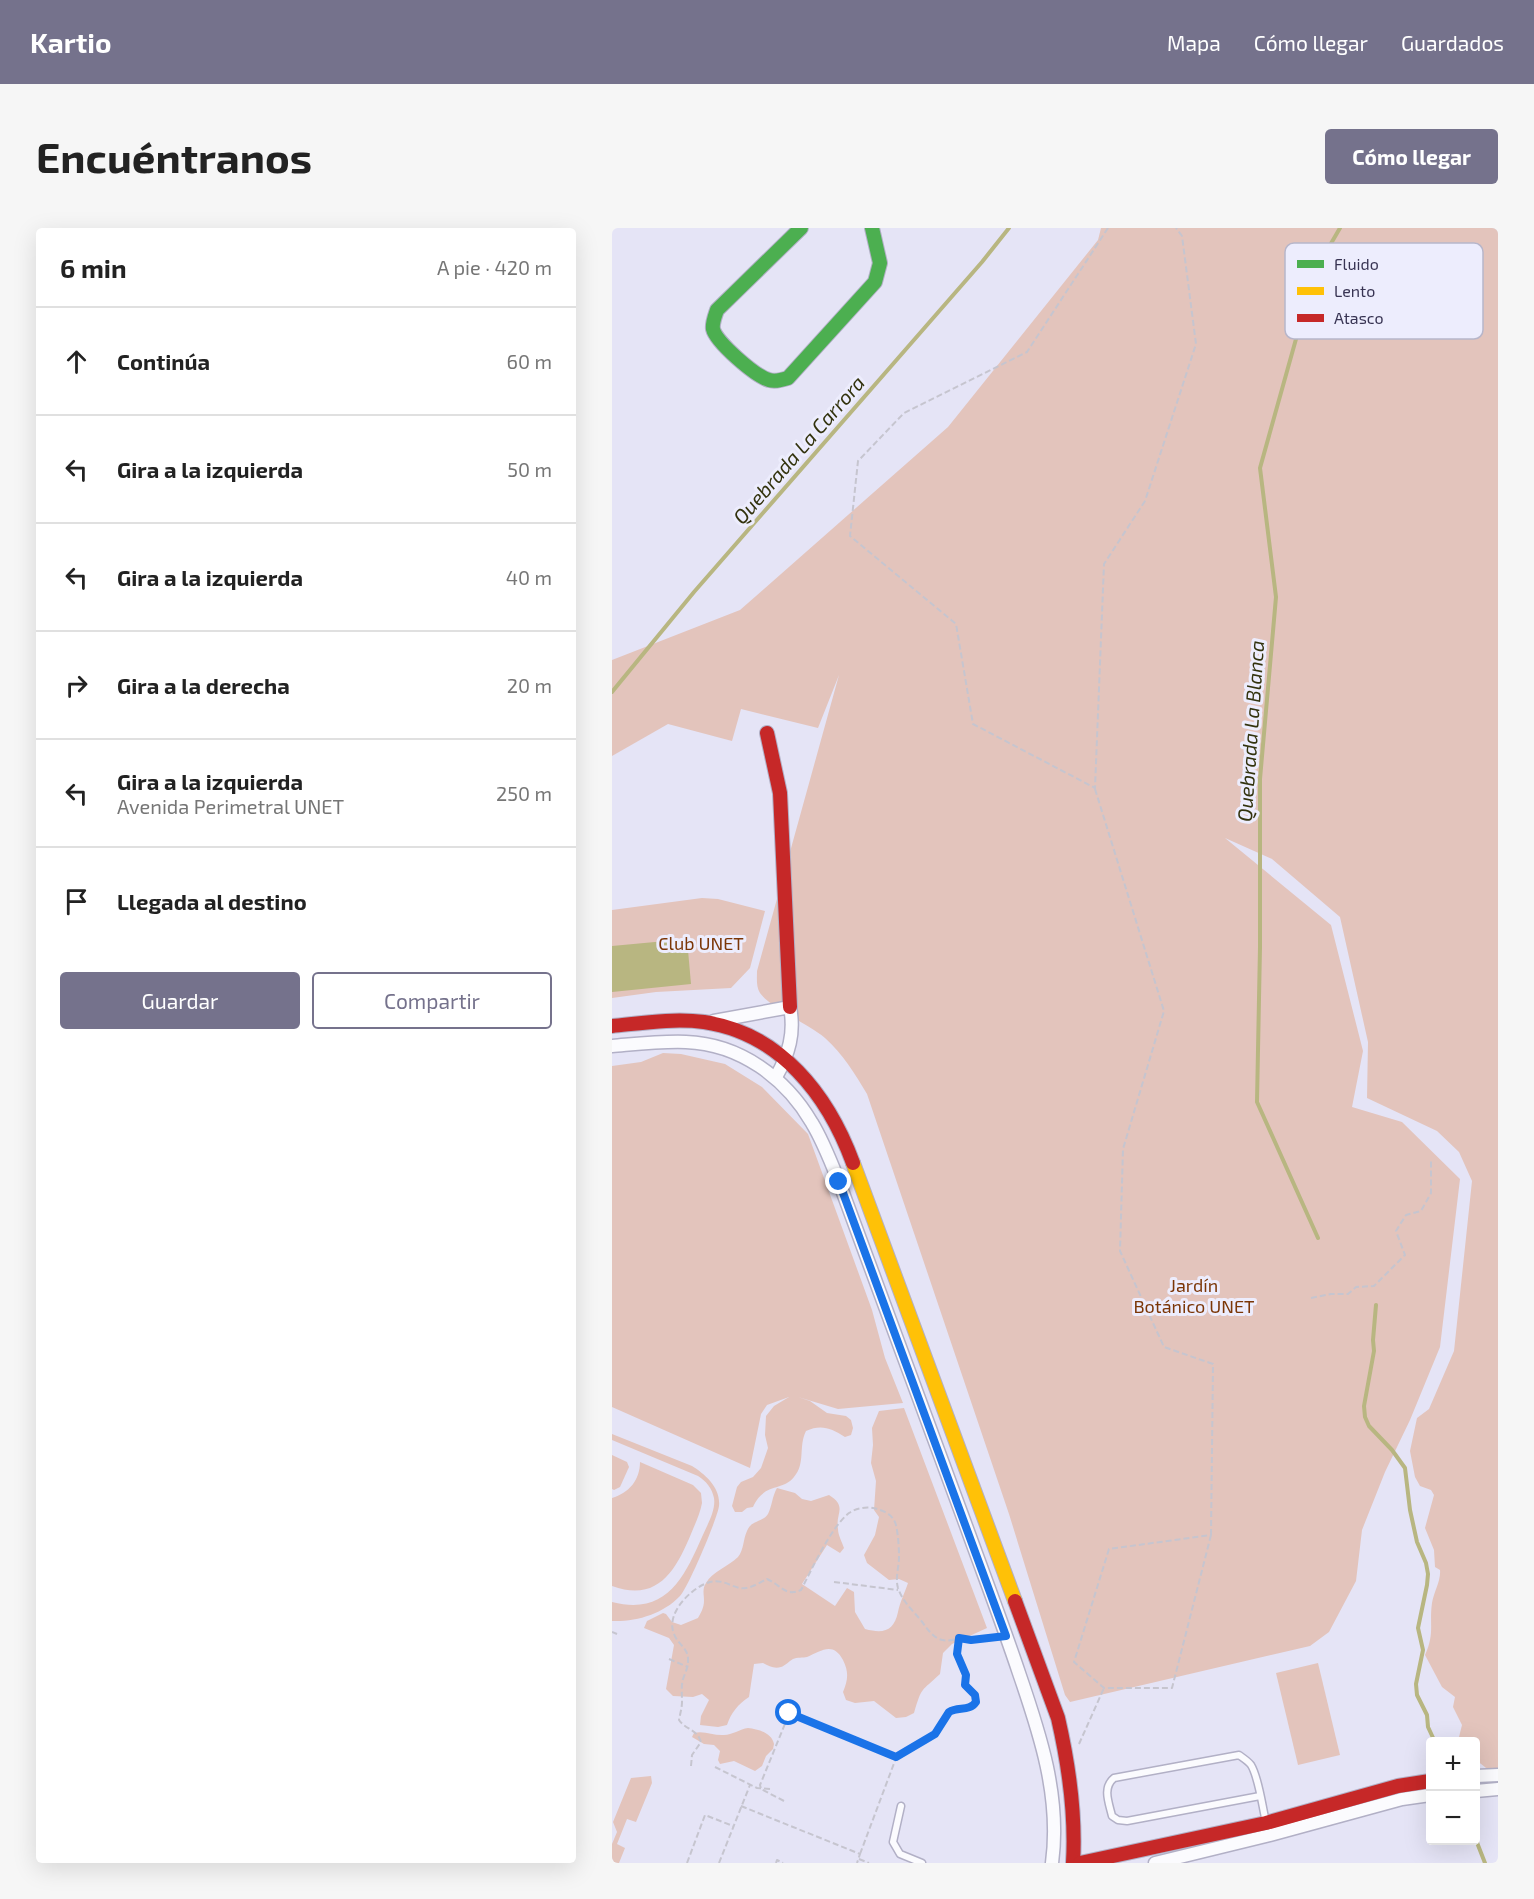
<!DOCTYPE html>
<html lang="es">
<meta charset="utf-8">
<style>
:root{--surface:#fff;--page:#f6f6f6;--text:#222;--muted:#767676;--line:#e0e0e0;--accent:#75728c}
body{margin:0;font-family:"Exo 2",sans-serif;background:var(--page);color:var(--text)}
.controls{position:absolute;right:18px;bottom:18px;display:grid;overflow:hidden;border-radius:6px;box-shadow:0 6px 24px #0002}
.controls button{width:54px;height:54px;display:grid;place-items:center;padding:0;border:0;border-bottom:2px solid var(--line);background:var(--surface);color:var(--text);font:30px sans-serif}
.stop{position:absolute;width:18px;height:18px;margin:-14px;border:4px solid #1a73e8;border-radius:50%;background:#fff}
.stop.end{background:#1a73e8;border-color:#fff;box-shadow:0 2px 6px #0008}
.list{margin:0;padding:0;list-style:none}
h2{display:flex;justify-content:space-between;align-items:center;height:78px;margin:0;padding:0 24px;font-size:26px}
h2 small{font-size:20px;font-weight:400;color:var(--muted)}
.list li{display:grid;grid-template-columns:39px 1fr auto;gap:18px;align-items:center;box-sizing:border-box;height:108px;padding:0 24px;border-top:2px solid var(--line)}
.list b{display:block;font-size:22px;white-space:nowrap}
.list p{margin:0;font-size:20px;white-space:nowrap;color:var(--muted)}
.list em{font-size:20px;font-style:normal;color:var(--muted)}
.actions{display:flex;gap:12px;padding:18px 24px}
.actions a{flex:1;padding:14px 0;border:2px solid var(--accent);border-radius:6px;text-align:center;font-size:21px;color:var(--accent)}
.actions .main{background:var(--accent);color:#fff}
.icon{flex:none;width:33px;height:33px;fill:none;stroke:currentColor;stroke-width:2;stroke-linecap:round;stroke-linejoin:round}
.map{position:relative;flex:none;width:886px;height:1635px;overflow:hidden;border-radius:6px}
header{display:flex;align-items:center;gap:36px;box-sizing:border-box;height:84px;padding:0 30px;background:var(--accent);color:#fff}
header strong{font-size:28px}
nav{display:flex;gap:33px;margin-inline-start:auto;font-size:21px}
.intro{display:flex;align-items:center;justify-content:space-between;box-sizing:border-box;height:144px;padding:0 36px}
h1{margin:0;font-size:42px}
.button{padding:15px 27px;border-radius:6px;background:var(--accent);color:#fff;font-size:21px;font-weight:700}
main{display:flex;gap:36px;padding:0 36px}
aside{flex:1;background:var(--surface);border-radius:6px;box-shadow:0 6px 24px #0002}
.map>svg:first-child{display:block}
.green{fill:#e3c4bc}
.water{fill:#b8b681}
.lines{fill:none;stroke-linecap:round;stroke-linejoin:round}
.stream{stroke:#b8b681;stroke-width:4}
.lane-casing{stroke:#b2b0c6;stroke-width:9}
.street-casing{stroke:#b2b0c6;stroke-width:15}
.fast-casing{stroke:#b2b0c6;stroke-width:16}
.slow-casing{stroke:#b2b0c6;stroke-width:16}
.jam-casing{stroke:#b2b0c6;stroke-width:16}
.path{stroke:#c6c5cf;stroke-width:2;stroke-dasharray:6 3;stroke-linecap:butt}
.lane{stroke:#fbfbfe;stroke-width:6}
.street{stroke:#fbfbfe;stroke-width:12}
.fast{stroke:#4caf50;stroke-width:14}
.slow{stroke:#ffc107;stroke-width:14}
.jam{stroke:#c62828;stroke-width:14}
.route{stroke:#1a73e8;stroke-width:8}
.labels{text-anchor:middle;stroke-width:6;stroke-linejoin:round;paint-order:stroke}
.park-label{font-size:18px;fill:#7b3607;stroke:#ededfd}
.water-label{font-size:20px;font-style:italic;fill:#33330e;stroke:#ededfd}
.key{fill:#ededfd;stroke:#b7b6ca;stroke-width:1.5}
.key-label{font-size:16px;fill:#383453}
</style>
<header>
<strong>Kartio</strong>
<nav><a>Mapa</a><a>Cómo llegar</a><a>Guardados</a></nav>
</header>
<div class="intro"><h1>Encuéntranos</h1><a class="button">Cómo llegar</a></div>
<main>
<aside>
<h2>6 min<small>A pie · 420 m</small></h2>
<ul class="list">
<li><svg class="icon" aria-label="ahead" viewBox="0 0 24 24"><path d="M12 20V5M6 11l6-6 6 6"/></svg><div><b>Continúa</b></div><em>60 m</em></li>
<li><svg class="icon" aria-label="left" viewBox="0 0 24 24"><path d="M17 20v-9H6M10 6l-5 5 5 5"/></svg><div><b>Gira a la izquierda</b></div><em>50 m</em></li>
<li><svg class="icon" aria-label="left" viewBox="0 0 24 24"><path d="M17 20v-9H6M10 6l-5 5 5 5"/></svg><div><b>Gira a la izquierda</b></div><em>40 m</em></li>
<li><svg class="icon" aria-label="right" viewBox="0 0 24 24"><path d="M7 20v-9h11M14 6l5 5-5 5"/></svg><div><b>Gira a la derecha</b></div><em>20 m</em></li>
<li><svg class="icon" aria-label="left" viewBox="0 0 24 24"><path d="M17 20v-9H6M10 6l-5 5 5 5"/></svg><div><b>Gira a la izquierda</b><p>Avenida Perimetral UNET</p></div><em>250 m</em></li>
<li><svg class="icon" aria-label="arrive" viewBox="0 0 24 24"><path d="M6 21V4h12l-3 4 3 4H6"/></svg><div><b>Llegada al destino</b></div></li>
</ul>
<div class="actions"><a class="main">Guardar</a><a>Compartir</a></div>
</aside>
<div class="map">
<svg width="886" height="1635" viewBox="0 0 886 1635">
<rect width="100%" height="100%" fill="#e5e4f6"/>
<g class="green">
<path d="M489,0H886V1547H883L864,1532V1514L846,1513L850,1497L841,1479L843,1469L830,1459L813,1427C823,1405 817,1396 820,1375C822,1363 829,1353 828,1342L823,1339L822,1322L813,1300L822,1267L819,1262L808,1258L803,1249L798,1223L805,1190L817,1181L842,1123L860,953L847,924L825,903L755,870L756,814L728,689L660,631L613,610L719,697L751,823L740,879L790,894L848,951L828,1119L798,1192L773,1244L750,1302L744,1353L717,1404L698,1418L458,1474L453,1467L397,1286L255,866C243,846 231,826 213,810C197,796 160,781 148,765C144,759 145,750 145,743L227,447L206,500L129,481L120,513L56,496L0,528V432L128,382L336,199L486,12Z"/>
<polygon points="90,670 106,671 153,683 138,740 119,760 44,764 0,770 0,682"/>
<path d="M51,825L69,826L113,836L150,859L196,906L260,1082L273,1130L291,1175L226,1181L186,1169L198,1173L215,1185L234,1188L239,1192L241,1200L239,1207L233,1209C219,1200 209,1196 194,1203C186,1219 194,1235 182,1249C170,1264 152,1254 141,1279L135,1280L130,1284H123L120,1278L125,1259L129,1254L141,1249L149,1240L156,1220L153,1207L154,1188L162,1178L177,1169L155,1177L149,1186L138,1240L0,1179V838L29,834Z"/>
<path d="M292,1180L375,1400L340,1416L331,1425L328,1446C309,1464 310,1458 302,1485L294,1489L284,1490L262,1473L243,1475L234,1472L231,1464C236,1452 237,1444 231,1432C221,1413 209,1423 195,1429C191,1430 185,1429 181,1431C177,1433 173,1438 169,1439C162,1441 157,1438 151,1435L142,1436L137,1469C126,1476 119,1485 115,1497L106,1499L88,1497L89,1488L97,1472L90,1466L81,1469L61,1468L54,1461L62,1417L57,1410L32,1400L35,1393L51,1385L54,1386L60,1394L69,1397L86,1390C89,1385 92,1379 92,1373C92,1366 90,1361 94,1355C100,1344 117,1338 126,1329C132,1322 131,1311 135,1303C139,1292 150,1295 156,1286C160,1278 160,1269 165,1260L183,1265L190,1271L199,1273L217,1267C236,1279 223,1285 226,1301C226,1307 230,1314 232,1320L228,1325L215,1317L190,1356L223,1378L235,1360L242,1364L243,1384L253,1401C272,1406 282,1403 286,1384C288,1374 293,1364 296,1355L287,1351L277,1352L255,1335L252,1327L263,1307L267,1289L262,1282L264,1253L259,1235L261,1217L260,1200L267,1183Z"/>
<path d="M0,1206L80,1238C93,1246 109,1260 107,1278C106,1289 76,1360 68,1368C51,1386 24,1394 0,1393V1374C54,1388 72,1350 90,1309C95,1297 104,1283 102,1270C100,1260 94,1253 86,1248L0,1212Z"/>
<polygon points="0,1227 15,1234 17,1239 8,1259 2,1262 0,1261"/>
<path d="M28,1234L81,1257L89,1265L90,1275C88,1286 83,1296 79,1306C64,1342 46,1375 0,1358V1270C17,1265 28,1252 28,1234Z"/>
<polygon points="706,1435 728,1527 686,1537 664,1445"/>
<path d="M136,1500C146,1501 160,1505 162,1516L161,1521L154,1528L150,1538L143,1543L122,1533L108,1536L106,1532L108,1523L102,1517L92,1516L80,1509L82,1505C92,1502 102,1508 112,1507C120,1507 128,1501 136,1500Z"/>
<polygon points="39,1548 40,1555 24,1594 15,1591 5,1616 13,1620 7,1635 0,1635 0,1616 5,1604 1,1594 19,1550"/>
</g>
<polygon class="water" points="75,711 79,756 0,764 0,718"/>
<g class="lines">
<g class="stream">
<polyline points="0,464 82,364 370,34 397,0"/>
<polyline points="706,1010 645,874 648,719 648,551 664,369 648,240 703,43 728,0"/>
<polyline points="764,1077 761,1112 762,1123 752,1178 753,1189 757,1198 780,1222 793,1240 798,1282 805,1314 814,1335 816,1346 815,1357 806,1400 811,1422 804,1456 805,1467 815,1487 816,1499 823,1514"/>
<polyline points="864,1612 873,1635"/>
</g>
<defs>
<g id="lane">
<path d="M648,1568L515,1593L506,1592L500,1588C497,1575 490,1560 502,1550L627,1527C631,1530 636,1533 639,1537C647,1550 650,1578 654,1594"/>
<polyline points="289,1578 281,1614 288,1626 310,1635"/>
</g>
<g id="street">
<path d="M102,793L178,779C183,805 177,826 164,849"/>
<path d="M0,818C24,816 49,813 74,814C128,816 174,850 200,895C211,913 219,934 227,954C269,1067 311,1181 353,1295C371,1345 390,1394 407,1445C428,1506 449,1569 440,1635"/>
<polyline points="864,1548 886,1547"/>
<polyline points="864,1563 886,1561"/>
<polyline points="543,1635 658,1607 790,1571 818,1567"/>
</g>
<path id="fast" d="M189,0L105,82C103,88 100,95 101,101C104,114 143,148 157,152C163,154 170,152 176,150L263,54L268,35L260,0"/>
<polyline id="slow" points="241,935 403,1373"/>
<g id="jam">
<polyline points="155,505 168,565 178,779"/>
<path d="M0,798C30,795 62,790 92,794C168,805 216,867 241,935"/>
<path d="M403,1373L446,1490C457,1538 464,1585 461,1635"/>
<polyline points="468,1635 654,1595 786,1558 818,1553"/>
</g>
</defs>
<use href="#lane" class="lane-casing"/>
<use href="#street" class="street-casing"/>
<use href="#fast" class="fast-casing"/>
<use href="#slow" class="slow-casing"/>
<use href="#jam" class="jam-casing"/>
<g class="path">
<polyline points="496,0 415,124 292,185 246,233 238,308 344,396 361,496 483,560 492,336 533,273 584,116 570,8 564,0"/>
<polyline points="483,561 552,783 511,921 508,1023 552,1119 601,1136 599,1307"/>
<polyline points="699,1070 719,1066 736,1066 744,1059 762,1058 793,1027 784,1003 794,987 809,983 819,965 819,933"/>
<polygon points="599,1307 560,1460 492,1460 462,1434 497,1321"/>
<polyline points="222,1354 286,1362"/>
<polyline points="0,1404 5,1406"/>
<polyline points="57,1431 76,1439"/>
<polyline points="467,1516 492,1460"/>
<path d="M79,1538L80,1527L89,1514C85,1501 74,1502 67,1492C68,1486 70,1480 70,1474C70,1466 69,1458 71,1451C73,1445 76,1440 76,1433C77,1420 66,1417 62,1406C53,1385 80,1359 98,1354C112,1350 122,1362 134,1360C141,1359 149,1354 155,1351C169,1357 173,1369 189,1362C200,1341 219,1299 237,1285C246,1279 258,1278 268,1282C275,1284 282,1289 284,1297C286,1306 287,1319 287,1329C287,1339 283,1350 286,1360C290,1372 299,1381 307,1390C319,1405 324,1418 347,1410"/>
<polyline points="103,1539 145,1560 159,1561"/>
<polyline points="172,1573 149,1561 148,1557 177,1486 284,1529 323,1506 337,1484 356,1480 364,1474 363,1467 353,1457 354,1447 345,1426 347,1410 359,1412 382,1410"/>
<polyline points="129,1578 248,1626 245,1635"/>
<polyline points="248,1626 284,1530"/>
<polyline points="247,1631 257,1635"/>
<polyline points="75,1635 93,1587 121,1598"/>
<polyline points="107,1635 138,1557"/>
<polyline points="164,1635 165,1632 171,1635"/>
</g>
<use href="#lane" class="lane"/>
<use href="#street" class="street"/>
<use href="#fast" class="fast"/>
<use href="#slow" class="slow"/>
<use href="#jam" class="jam"/>
</g>
<g class="lines">
<path class="route" d="M177,1485L284,1529L323,1506L337,1484C346,1478 357,1484 364,1474L363,1467L353,1457L354,1447L345,1426L347,1410L359,1412L394,1408L227,954"/>
</g>
<g class="labels">
<g class="park-label">
<text x="89" y="722">Club UNET</text>
<text x="582" y="1064">Jardín<tspan x="582" dy="21">Botánico UNET</tspan></text>
</g>
<g class="water-label">
<text transform="translate(187 222) rotate(-49)" y="7">Quebrada La Carrora</text>
<text transform="translate(639 503) rotate(-86)" y="7">Quebrada La Blanca</text>
</g>
</g>
<rect x="673" y="15" width="198" height="96" rx="9" class="key"/>
<rect x="685" y="32" width="27" height="8" fill="#4caf50"/>
<rect x="685" y="59" width="27" height="8" fill="#ffc107"/>
<rect x="685" y="86" width="27" height="8" fill="#c62828"/>
<g class="key-label">
<text x="722" y="42">Fluido</text>
<text x="722" y="69">Lento</text>
<text x="722" y="96">Atasco</text>
</g>
</svg>
<div class="controls">
<button>+</button>
<button>−</button>
</div>
<div class="stop" style="left:177px;top:1485px"></div>
<div class="stop end" style="left:227px;top:954px"></div>
</div>
</main>
